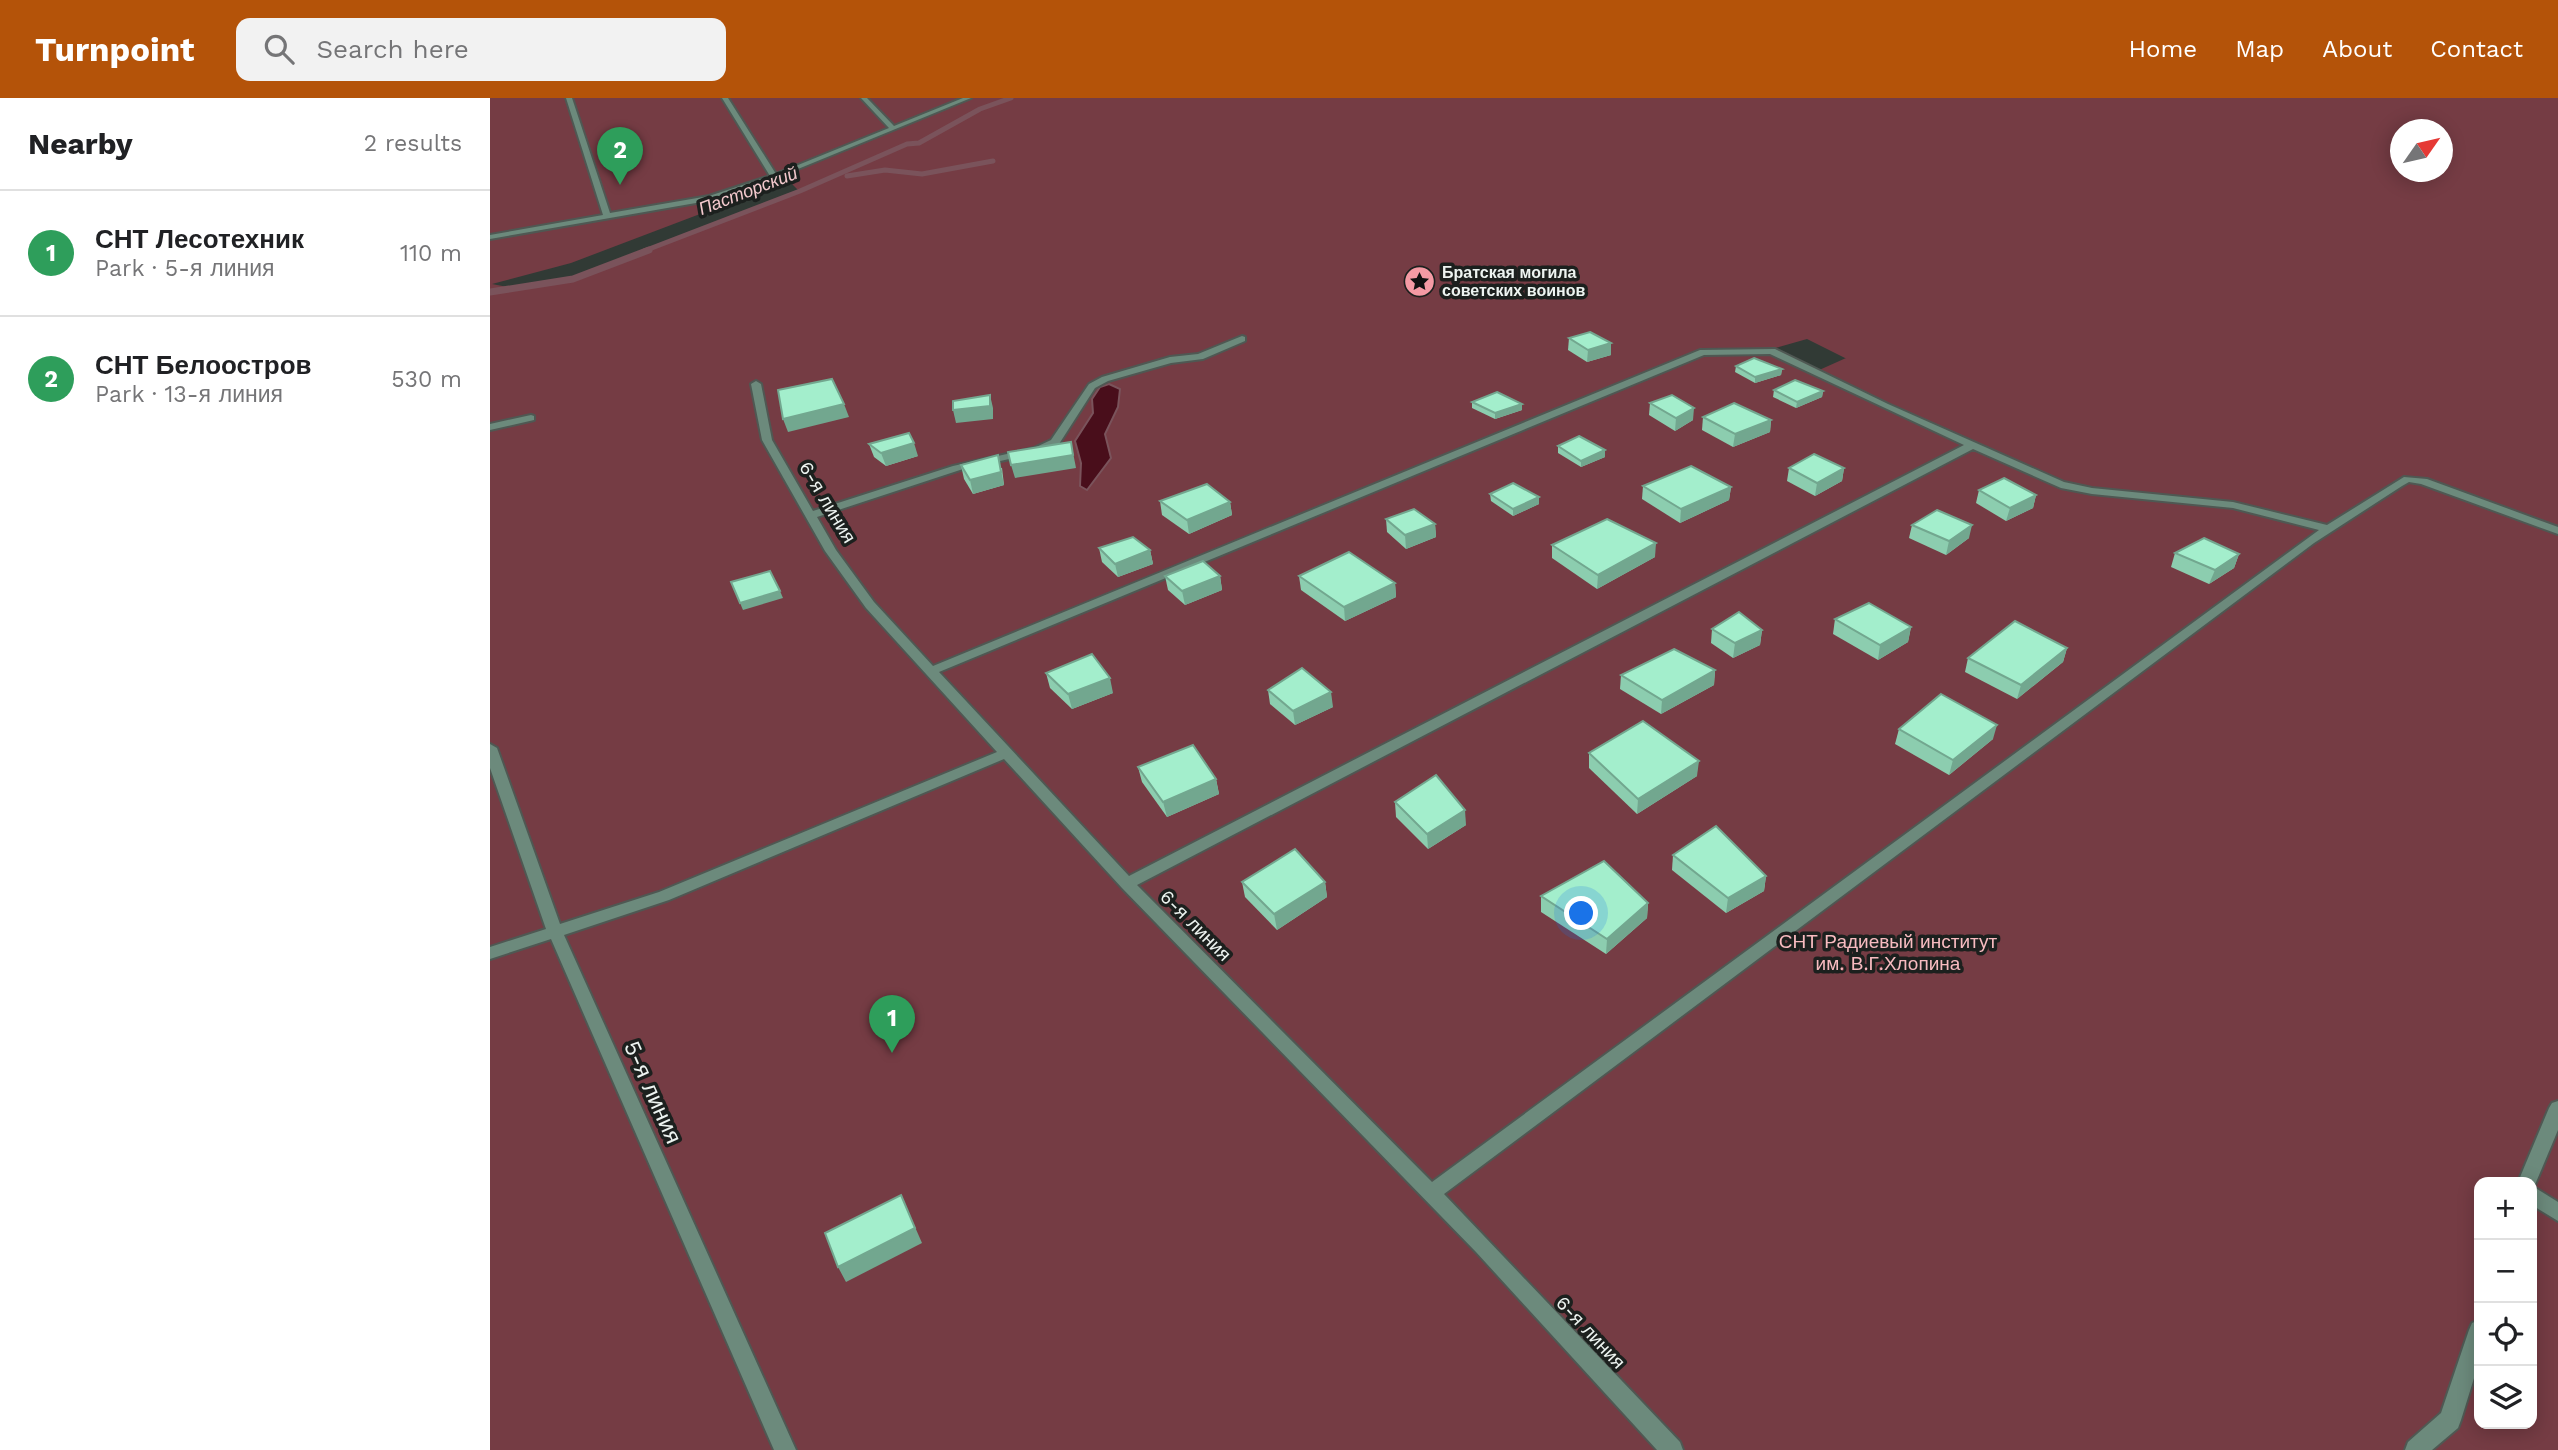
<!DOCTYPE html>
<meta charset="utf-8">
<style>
:root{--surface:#fff;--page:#f2f2f2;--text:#202124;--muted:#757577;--line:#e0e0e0;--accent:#b45309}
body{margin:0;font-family:"Work Sans",sans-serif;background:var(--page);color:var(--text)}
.controls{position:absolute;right:21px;bottom:21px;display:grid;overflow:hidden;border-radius:14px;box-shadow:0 4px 18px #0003}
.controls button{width:63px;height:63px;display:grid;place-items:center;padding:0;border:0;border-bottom:2px solid var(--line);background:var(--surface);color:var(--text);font:35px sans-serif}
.compass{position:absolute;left:1900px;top:21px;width:63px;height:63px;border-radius:50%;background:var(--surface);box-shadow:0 4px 18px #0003;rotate:56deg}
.you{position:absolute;left:1092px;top:816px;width:24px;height:24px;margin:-18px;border:5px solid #fff;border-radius:50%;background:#1a73e8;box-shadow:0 0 0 10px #1a73e833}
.badge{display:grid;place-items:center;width:46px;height:46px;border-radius:50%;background:var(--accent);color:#fff;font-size:23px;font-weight:700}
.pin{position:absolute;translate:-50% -58px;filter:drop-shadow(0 2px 4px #0008)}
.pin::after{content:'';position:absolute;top:37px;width:24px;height:21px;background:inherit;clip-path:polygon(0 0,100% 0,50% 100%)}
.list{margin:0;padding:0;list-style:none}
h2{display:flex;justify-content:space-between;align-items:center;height:91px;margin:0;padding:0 28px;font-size:30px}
h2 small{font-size:23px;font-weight:400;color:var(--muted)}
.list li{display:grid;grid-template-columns:46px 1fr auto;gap:21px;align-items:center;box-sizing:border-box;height:126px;padding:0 28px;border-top:2px solid var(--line)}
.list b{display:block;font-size:26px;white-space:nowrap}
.list p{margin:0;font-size:23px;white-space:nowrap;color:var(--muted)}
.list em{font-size:23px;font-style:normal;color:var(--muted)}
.icon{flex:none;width:38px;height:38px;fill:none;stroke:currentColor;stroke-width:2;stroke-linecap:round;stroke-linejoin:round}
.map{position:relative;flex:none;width:2068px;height:1352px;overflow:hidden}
header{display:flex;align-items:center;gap:42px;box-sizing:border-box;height:98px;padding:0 35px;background:var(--accent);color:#fff}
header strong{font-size:33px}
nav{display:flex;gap:38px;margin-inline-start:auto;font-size:24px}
.search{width:490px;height:63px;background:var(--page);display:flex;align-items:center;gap:18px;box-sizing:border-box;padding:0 24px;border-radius:14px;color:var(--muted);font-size:26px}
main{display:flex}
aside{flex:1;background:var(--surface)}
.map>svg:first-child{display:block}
.green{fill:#753c44;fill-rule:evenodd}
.water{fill:#490e1b;stroke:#7a535b;stroke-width:2}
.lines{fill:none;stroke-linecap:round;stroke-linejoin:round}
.stream-far1{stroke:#7a535b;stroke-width:5}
.stream{stroke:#7a535b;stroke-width:7}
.street-casing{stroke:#4f5853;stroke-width:4}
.street{fill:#6c8a7c;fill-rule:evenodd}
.wall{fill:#8ccdaf}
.shaded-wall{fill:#72a78f}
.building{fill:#a3eecc;stroke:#72a78f;stroke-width:2}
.labels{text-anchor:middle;stroke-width:7;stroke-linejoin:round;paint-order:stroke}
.far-poi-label{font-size:16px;font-weight:bold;fill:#eef4f1;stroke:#1c201e;text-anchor:start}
.far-water-label{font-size:18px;font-style:italic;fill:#f3c9cd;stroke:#1c201e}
.street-label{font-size:19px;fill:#eef4f1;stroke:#1c201e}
.park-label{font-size:19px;fill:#f8bbc0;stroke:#1c201e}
.near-street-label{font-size:23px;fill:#eef4f1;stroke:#1c201e}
</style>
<header>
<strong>Turnpoint</strong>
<div class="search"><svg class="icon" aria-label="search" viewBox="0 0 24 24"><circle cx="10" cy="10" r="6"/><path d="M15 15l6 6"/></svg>Search here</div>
<nav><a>Home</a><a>Map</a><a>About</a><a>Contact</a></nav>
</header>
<main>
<aside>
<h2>Nearby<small>2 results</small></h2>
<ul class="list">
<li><span class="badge" style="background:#2e9e5b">1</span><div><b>СНТ Лесотехник</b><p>Park · 5-я линия</p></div><em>110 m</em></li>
<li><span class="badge" style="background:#2e9e5b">2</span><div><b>СНТ Белоостров</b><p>Park · 13-я линия</p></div><em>530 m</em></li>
</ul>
</aside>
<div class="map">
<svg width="2068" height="1352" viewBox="0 0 2068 1352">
<rect width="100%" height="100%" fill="#313a35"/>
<path class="green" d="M0,0H2068V1352H0ZM1910,32H1952V74H1910ZM292,76L309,93L83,181L22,190L2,186L81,165L210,116L227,98ZM1317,241L1355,260H1356L1327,273L1282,251ZM602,301L628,309L614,336L621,360L590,387L591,365L585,343L603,315ZM1989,1084H2042V1326H1989Z"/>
<polygon class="water" points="619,286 630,291 628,309 615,336 621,360 597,392 590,388 591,365 585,343 603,315 602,301 610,289"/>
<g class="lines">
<g class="stream-far1">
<polyline points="357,78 395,72 432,76 503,63"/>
<polyline points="154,153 310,93 417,46 429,45 490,11 521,0"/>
</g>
<polyline class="stream" points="0,194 83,181 159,152"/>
<defs>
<g id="street">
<polygon points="76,0 82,0 120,115 219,98 280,78 232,0 238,0 286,76 399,30 371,0 377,0 404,28 473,0 481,0 286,80 223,102 0,141 0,137 113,117"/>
<path d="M752,238L755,239V243L713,261L681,265L618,283L605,290L569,346L551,354L470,372L327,419L346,452L384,504L443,568L1210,252L1285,251L1398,306L1574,384L1602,390L1743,404L1837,427L1914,379L1937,381L2068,429V436L1931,386L1919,384L1912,388L1824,445L954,1096L1190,1344L1193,1352H1167L986,1154L632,790L514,661L179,802L74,837L306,1352H284L61,841L0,861V849L56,831L0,670V646L7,650L70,826L169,794L507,654L376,510L335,453L272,342L261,286L266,283L271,286L282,342L323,413L463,368L544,350L561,342L599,286L612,279L680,259L708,256ZM1280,256L1474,347L639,778L449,574L1214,257ZM1483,351L1571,390L1602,396L1743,410L1829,432L942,1084L647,787Z"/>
<polygon points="41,317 44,318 44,322 0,332 0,326"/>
<polygon points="2068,1003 2068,1032 2044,1089 2068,1104 2068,1123 2042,1107 2042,1084 2028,1084 2059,1010 2062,1005"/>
<polygon points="1989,1222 1989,1264 1971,1322 1968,1330 1942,1352 1915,1352 1918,1344 1951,1315 1979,1232 1982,1225"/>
</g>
</defs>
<use href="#street" class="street-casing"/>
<use href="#street" class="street"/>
</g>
<g class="wall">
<polygon points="1079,240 1121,245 1121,257 1097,264 1078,252"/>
<polygon points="1246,268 1292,271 1291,277 1265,285 1245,274"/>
<polygon points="1284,292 1333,293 1332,299 1306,310 1283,299"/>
<polygon points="982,304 1032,312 1005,321 982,310"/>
<polygon points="1160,305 1203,322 1185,333 1159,317"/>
<polygon points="1213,319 1281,322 1280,334 1243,349 1212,332"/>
<polygon points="379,346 428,358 396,368 384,359"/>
<polygon points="1068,348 1115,359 1091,369 1068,355"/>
<polygon points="471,367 512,370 514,387 483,396 474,381"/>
<polygon points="1299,370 1354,370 1352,383 1325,398 1297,383"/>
<polygon points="1153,388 1241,389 1239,402 1190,425 1152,401"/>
<polygon points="1489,392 1546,397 1543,410 1516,423 1486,405"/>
<polygon points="1000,396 1049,399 1049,406 1023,418 1001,403"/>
<polygon points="670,403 740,404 742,417 699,436 672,417"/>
<polygon points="896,421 945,426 946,439 916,451 897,434"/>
<polygon points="1422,427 1479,440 1456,457 1419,440"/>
<polygon points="1062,447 1165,459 1107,491 1062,460"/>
<polygon points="609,450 660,452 663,466 628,479 612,464"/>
<polygon points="1685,455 1749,456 1744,470 1719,486 1681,469"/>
<polygon points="675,478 730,478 732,492 695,507 678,492"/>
<polygon points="809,478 905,485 906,499 855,523 811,492"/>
<polygon points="1345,521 1421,529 1418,544 1388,562 1343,536"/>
<polygon points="1222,531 1272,532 1270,547 1243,560 1221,545"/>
<polygon points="1577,550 1573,564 1527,601 1475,574 1478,560"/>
<polygon points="1225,572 1224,587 1171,616 1130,591 1131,577"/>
<polygon points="556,575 623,595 582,611 560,590"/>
<polygon points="778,592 843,609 805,627 780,606"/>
<polygon points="1409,631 1503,641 1459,677 1405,646"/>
<polygon points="1099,655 1207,678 1147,716 1099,670"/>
<polygon points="648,669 726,681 729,696 677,719 652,684"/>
<polygon points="905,704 976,727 938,751 906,719"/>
<polygon points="1183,757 1276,778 1274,793 1236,815 1182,772"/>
<polygon points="752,784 835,784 837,799 787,832 755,799"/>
<polygon points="1051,798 1158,805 1157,820 1116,856 1051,814"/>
</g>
<g class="shaded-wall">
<polygon points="1121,245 1121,257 1097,264 1098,252"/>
<polygon points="1292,271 1291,277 1265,285 1265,279"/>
<polygon points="1333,293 1332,299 1306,310 1307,304"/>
<polygon points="500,297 503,310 503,321 466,325 463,312"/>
<polygon points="354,306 359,319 298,334 293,321"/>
<polygon points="1032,306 1032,312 1005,321 1005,315"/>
<polygon points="1204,310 1203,322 1185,333 1186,320"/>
<polygon points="1281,322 1280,334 1243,349 1245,336"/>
<polygon points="581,344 586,370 525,380 521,367"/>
<polygon points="424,345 428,358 396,368 391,355"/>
<polygon points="1115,352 1115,359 1091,369 1091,363"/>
<polygon points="508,357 514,387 483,396 480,382"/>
<polygon points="1354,370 1352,383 1325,398 1327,385"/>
<polygon points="1241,389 1239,402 1190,425 1191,411"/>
<polygon points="1546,397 1543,410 1516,423 1520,410"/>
<polygon points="1049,399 1049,406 1023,418 1023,411"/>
<polygon points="740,404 742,417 699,436 697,422"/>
<polygon points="945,426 946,439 916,451 915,437"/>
<polygon points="1482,427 1479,440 1456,457 1459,443"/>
<polygon points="1166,445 1165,459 1107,491 1108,477"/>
<polygon points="660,452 663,466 628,479 625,466"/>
<polygon points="1749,456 1744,470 1719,486 1725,472"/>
<polygon points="730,478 732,492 695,507 692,493"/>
<polygon points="905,485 906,499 855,523 854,509"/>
<polygon points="290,493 293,500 253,512 250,505"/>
<polygon points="1421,529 1418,544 1388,562 1390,547"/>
<polygon points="1272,532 1270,547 1243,560 1245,545"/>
<polygon points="1577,550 1573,564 1527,601 1531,587"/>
<polygon points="1225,572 1224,587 1171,616 1172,602"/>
<polygon points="620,580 623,595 582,611 578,596"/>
<polygon points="841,594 843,609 805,627 803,613"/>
<polygon points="1507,627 1503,641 1459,677 1463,662"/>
<polygon points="1209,663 1207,678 1147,716 1148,701"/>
<polygon points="726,681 729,696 677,719 673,704"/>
<polygon points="975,712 976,727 938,751 937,736"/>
<polygon points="1276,778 1274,793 1236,815 1238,800"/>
<polygon points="835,784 837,799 787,832 784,816"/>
<polygon points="1158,805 1157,820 1116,856 1117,841"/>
<polygon points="411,1097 432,1145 356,1184 348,1169"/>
</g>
<g class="building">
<polygon points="1100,234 1121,245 1098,252 1079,240"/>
<polygon points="1264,260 1292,271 1265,279 1246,268"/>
<polygon points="342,281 354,306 293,321 288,292"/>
<polygon points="1305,282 1333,293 1307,304 1284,292"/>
<polygon points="1007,294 1032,306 1005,315 982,304"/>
<polygon points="500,297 500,308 463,312 463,303"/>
<polygon points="1182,297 1204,310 1186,320 1160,305"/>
<polygon points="1244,305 1281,322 1245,336 1213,319"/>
<polygon points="419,335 424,345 391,355 379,346"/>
<polygon points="1089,338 1115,352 1091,363 1068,348"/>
<polygon points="581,344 583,357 521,367 518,354"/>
<polygon points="1324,356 1354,370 1327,385 1299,370"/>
<polygon points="508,357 511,374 480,382 471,367"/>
<polygon points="1201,368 1241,389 1191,411 1153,388"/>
<polygon points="1514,380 1546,397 1520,410 1489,392"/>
<polygon points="1023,385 1049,399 1023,411 1000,396"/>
<polygon points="717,386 740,404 697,422 670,403"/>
<polygon points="924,411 945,426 915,437 896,421"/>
<polygon points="1447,412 1482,427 1459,443 1422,427"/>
<polygon points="1117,421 1166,445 1108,477 1062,447"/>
<polygon points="643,439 660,452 625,466 609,450"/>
<polygon points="1714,440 1749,456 1725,472 1685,455"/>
<polygon points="859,454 905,485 854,509 809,478"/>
<polygon points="713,463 730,478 692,493 675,478"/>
<polygon points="280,473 290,493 250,505 241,484"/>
<polygon points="1379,505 1421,529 1390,547 1345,521"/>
<polygon points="1249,514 1272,532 1245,545 1222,531"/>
<polygon points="1525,523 1577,550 1531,587 1478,560"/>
<polygon points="1184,551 1225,572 1172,602 1131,577"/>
<polygon points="602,556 620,580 578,596 556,575"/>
<polygon points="812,570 841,594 803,613 778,592"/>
<polygon points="1451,596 1507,627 1463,662 1409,631"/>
<polygon points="1153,623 1209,663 1148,701 1099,655"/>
<polygon points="703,647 726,681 673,704 648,669"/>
<polygon points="946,677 975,712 937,736 905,704"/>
<polygon points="1226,728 1276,778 1238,800 1183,757"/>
<polygon points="805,751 835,784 784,816 752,784"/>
<polygon points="1114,763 1158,805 1117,841 1051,798"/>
<polygon points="411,1097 425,1130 348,1169 335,1135"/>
</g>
<defs>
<symbol id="sight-disc" viewBox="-11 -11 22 22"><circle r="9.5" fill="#f49aa4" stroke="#1c201e"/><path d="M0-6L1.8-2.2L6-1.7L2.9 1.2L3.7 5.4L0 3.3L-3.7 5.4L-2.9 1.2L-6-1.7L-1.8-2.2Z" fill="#111"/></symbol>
</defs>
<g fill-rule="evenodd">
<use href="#sight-disc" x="912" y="166" width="35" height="35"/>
</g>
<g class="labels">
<g class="far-poi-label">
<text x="952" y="180">Братская могила<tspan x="952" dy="18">советских воинов</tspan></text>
</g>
<g class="far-water-label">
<text transform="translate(258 93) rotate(-21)" y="6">Пасторский</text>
</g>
<g class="street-label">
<text transform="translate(338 404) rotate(59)" y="7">6-я линия</text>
<text transform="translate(706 827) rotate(45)" y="7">6-я линия</text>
<text transform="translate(1101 1234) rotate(47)" y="7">6-я линия</text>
</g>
<g class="park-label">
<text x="1398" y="850">СНТ Радиевый институт<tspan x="1398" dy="22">им. В.Г.Хлопина</tspan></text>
</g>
<g class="near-street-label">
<text transform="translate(163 994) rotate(66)" y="8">5-я линия</text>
</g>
</g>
</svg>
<div class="controls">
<button>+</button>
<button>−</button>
<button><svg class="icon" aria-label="locate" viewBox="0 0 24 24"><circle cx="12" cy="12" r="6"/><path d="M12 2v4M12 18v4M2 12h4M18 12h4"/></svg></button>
<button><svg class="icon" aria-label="layers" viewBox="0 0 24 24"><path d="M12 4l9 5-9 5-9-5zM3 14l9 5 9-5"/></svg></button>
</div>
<svg class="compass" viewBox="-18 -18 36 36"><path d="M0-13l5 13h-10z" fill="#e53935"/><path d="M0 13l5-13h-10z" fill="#757577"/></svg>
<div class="you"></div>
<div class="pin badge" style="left:402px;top:955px;background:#2e9e5b">1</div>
<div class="pin badge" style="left:130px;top:87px;background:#2e9e5b">2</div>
</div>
</main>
